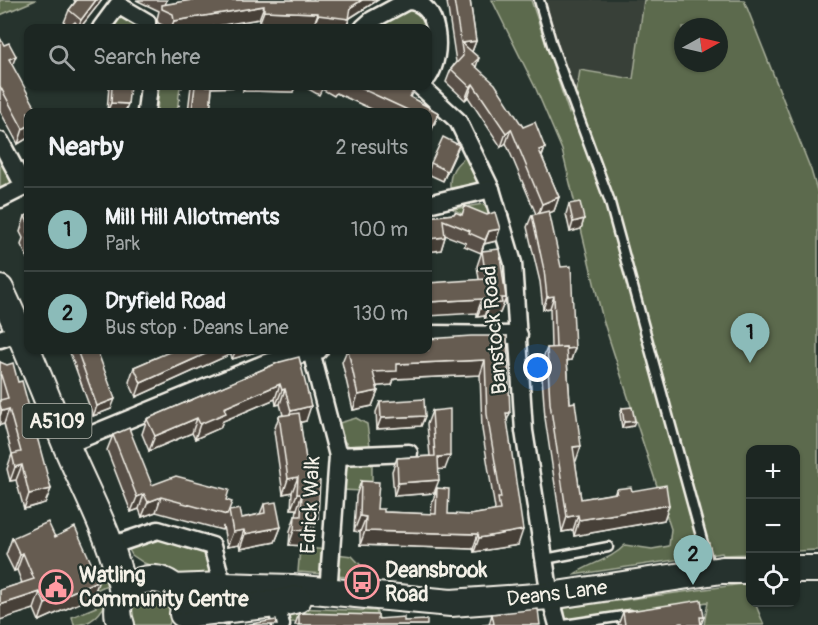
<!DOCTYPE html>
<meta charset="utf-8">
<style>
:root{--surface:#1c2622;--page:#29322f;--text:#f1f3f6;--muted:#a0a5a5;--line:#3a4340;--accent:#8bbbb9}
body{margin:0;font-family:Pangolin,sans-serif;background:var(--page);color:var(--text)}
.controls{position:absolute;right:18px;bottom:18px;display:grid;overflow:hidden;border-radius:12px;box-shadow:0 2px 4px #0004}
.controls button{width:54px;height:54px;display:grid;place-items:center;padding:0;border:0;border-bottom:2px solid var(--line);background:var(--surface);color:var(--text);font:30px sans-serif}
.compass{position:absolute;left:674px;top:18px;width:54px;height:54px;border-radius:50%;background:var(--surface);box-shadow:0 2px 4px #0004;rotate:82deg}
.you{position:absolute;left:538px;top:368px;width:21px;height:21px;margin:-15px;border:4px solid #fff;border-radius:50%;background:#1a73e8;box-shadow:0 0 0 9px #1a73e833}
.badge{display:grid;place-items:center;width:39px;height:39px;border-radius:50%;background:var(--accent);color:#111;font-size:20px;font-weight:700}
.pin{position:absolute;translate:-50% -50px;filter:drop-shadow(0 2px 3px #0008)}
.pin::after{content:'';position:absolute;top:32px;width:21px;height:18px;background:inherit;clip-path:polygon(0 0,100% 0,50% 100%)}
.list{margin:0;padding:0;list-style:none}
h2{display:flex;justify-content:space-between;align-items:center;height:78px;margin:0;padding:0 24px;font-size:26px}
h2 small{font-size:20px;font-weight:400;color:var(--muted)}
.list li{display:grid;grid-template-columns:39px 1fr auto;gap:18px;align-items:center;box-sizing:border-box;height:84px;padding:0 24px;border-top:2px solid var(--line)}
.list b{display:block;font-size:22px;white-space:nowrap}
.list p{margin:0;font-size:20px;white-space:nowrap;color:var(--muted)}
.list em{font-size:20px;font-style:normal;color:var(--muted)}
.icon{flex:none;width:33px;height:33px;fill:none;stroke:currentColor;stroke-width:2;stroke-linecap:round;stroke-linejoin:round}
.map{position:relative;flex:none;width:818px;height:625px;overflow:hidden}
.search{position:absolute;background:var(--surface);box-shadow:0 2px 4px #0004;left:24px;top:24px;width:408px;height:66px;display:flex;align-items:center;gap:15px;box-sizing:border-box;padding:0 21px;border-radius:12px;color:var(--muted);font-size:22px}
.panel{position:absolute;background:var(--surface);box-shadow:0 2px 4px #0004;left:24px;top:108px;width:408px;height:246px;border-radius:12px}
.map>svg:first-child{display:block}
.built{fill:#393f38}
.green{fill:#5c6b4d;stroke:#a8ae9a;stroke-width:1.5;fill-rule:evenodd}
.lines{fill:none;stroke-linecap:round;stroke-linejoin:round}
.lane-casing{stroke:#f4f1e8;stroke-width:13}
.street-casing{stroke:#f4f1e8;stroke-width:21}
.primary-casing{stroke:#f4f1e8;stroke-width:30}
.path{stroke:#f4f1e8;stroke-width:2;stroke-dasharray:1.5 4.5;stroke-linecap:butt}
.lane{stroke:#26332d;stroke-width:8}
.street{stroke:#26332d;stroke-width:16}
.primary{stroke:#26332d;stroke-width:26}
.wall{fill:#584f46;stroke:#f4f1e8;stroke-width:1.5}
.shaded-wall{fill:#474039;stroke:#f4f1e8;stroke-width:1.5}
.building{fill:#665c51;stroke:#f4f1e8;stroke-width:1.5}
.labels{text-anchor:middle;stroke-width:4.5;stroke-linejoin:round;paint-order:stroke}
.shield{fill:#26332d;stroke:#b6b8b0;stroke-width:1.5}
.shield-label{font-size:20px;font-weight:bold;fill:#f4f1e8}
.street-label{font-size:21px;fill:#f4f1e8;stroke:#26332d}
.poi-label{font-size:21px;font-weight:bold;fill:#f4f1e8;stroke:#26332d;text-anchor:start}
</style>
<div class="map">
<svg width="818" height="625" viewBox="0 0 818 625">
<rect width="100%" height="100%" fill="#26332d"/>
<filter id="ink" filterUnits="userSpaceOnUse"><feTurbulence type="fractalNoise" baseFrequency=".0167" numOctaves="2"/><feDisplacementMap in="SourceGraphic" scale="12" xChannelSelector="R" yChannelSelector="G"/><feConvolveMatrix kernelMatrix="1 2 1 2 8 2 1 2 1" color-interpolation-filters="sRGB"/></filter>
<g filter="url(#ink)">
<polygon class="built" points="531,0 644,0 629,102 569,114"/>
<g class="green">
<polygon points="0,0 36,0 0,15"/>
<path d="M492,0H531L569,113L578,83L580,70L633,79L644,0H744L811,170L818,194V550L796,551V450H750V554L723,555L722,553L573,575C590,563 611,560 625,545L652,549L669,546L671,529L603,320L562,150L536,89ZM683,27H719V63H683Z"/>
<path d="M413,6L425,15C428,32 435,50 428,66V28H368C378,17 398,7 413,6Z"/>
<polygon points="126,16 138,23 140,28 108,28 117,17"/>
<polygon points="159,86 180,86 177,112 157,112"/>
<path d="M467,156L478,177L476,184L450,188C449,173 455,164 467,156Z"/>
<polygon points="0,158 14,185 0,192"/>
<polygon points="483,204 488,208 493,224 482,225 453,209"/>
<polygon points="356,418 367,424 370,446 352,449 343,440 339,423"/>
<polygon points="372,459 372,482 362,491 342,490 344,473 350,460"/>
<polygon points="156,537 206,550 217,581 193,581 144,563 132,555 127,546"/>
<polygon points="300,547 326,550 324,574 298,572"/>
<polygon points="336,554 352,556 374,579 335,576"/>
<polygon points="99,565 107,585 94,591 85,571"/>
<polygon points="750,583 750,602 755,603 764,625 704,625 708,602 653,611 650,609 566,619 564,608"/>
<path d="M151,592C168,597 176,608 169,625H133C128,607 131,596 151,592Z"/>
<path d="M109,596C103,612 93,625 74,625L72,617L96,607L94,603Z"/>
<polygon points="293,608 376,611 382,625 290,622 288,615"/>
</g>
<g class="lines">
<defs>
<g id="lane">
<polyline points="539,0 553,48 609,199 710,569"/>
<polyline points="545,559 608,547"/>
<polyline points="564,625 630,615"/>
</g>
<g id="street">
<polyline points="101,28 118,5 147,22 147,28"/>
<path d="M363,28L372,20L407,1C441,1 443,56 428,77"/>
<polyline points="420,86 458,121 491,189 513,263 524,431 550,596 558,625"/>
<polyline points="146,112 149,86"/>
<polyline points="0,141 24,186"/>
<polyline points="0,199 28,185"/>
<polyline points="428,204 491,189"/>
<polyline points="428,334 519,335"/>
<polyline points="0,339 20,332"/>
<polyline points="311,351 338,456 328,593"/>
<polyline points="66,445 266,363 319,350"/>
<polyline points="338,456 409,453"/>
<polyline points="110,546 158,530 212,546 223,586"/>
<polyline points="276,604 281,625"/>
</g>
<g id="primary">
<path d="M0,289C25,341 45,394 67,447C87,494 114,541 123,593"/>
<polyline points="796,569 818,569"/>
<polyline points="173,588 223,586 292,588 451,603 550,596 722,570 750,570"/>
<polyline points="183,614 276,604 298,599"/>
<path d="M121,625C104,581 169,560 181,601"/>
</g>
</defs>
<use href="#lane" class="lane-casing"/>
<use href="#street" class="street-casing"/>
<use href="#primary" class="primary-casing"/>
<polyline class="path" points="178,112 182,86"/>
<use href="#lane" class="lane"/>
<use href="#street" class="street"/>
<use href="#primary" class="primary"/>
</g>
<g class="wall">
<polygon points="74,0 102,0 80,28 68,28 63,25 69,10 75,2"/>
<polygon points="136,0 167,0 165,5 190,0 378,0 350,18 346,28 313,28 313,27 259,24 259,19 205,28 168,28 158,23 157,19 159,11"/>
<polygon points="443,0 470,0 476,41 472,52 479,58 476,67 523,127 545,148 542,157 559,197 554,211 549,213 575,348 571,360 567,361 570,403 575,461 581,499 615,493 616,489 632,491 669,505 664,520 574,536 573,530 562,532 545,418 541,363 547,348 551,348 550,308 543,309 540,282 527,227 532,215 536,214 506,143 501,147 468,97 465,100 446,82 451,69 456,62 447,2"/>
<polygon points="0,38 12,65 28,138 18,144 0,111"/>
<polygon points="109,86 130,86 125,112 107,112"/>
<polygon points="191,86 295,86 293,92 243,91 243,87 212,88 210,112 188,112"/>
<polygon points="303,86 407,86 414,89 411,98 439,113 433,127 428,138 428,112 378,112 336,93 334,96 322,89 319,95"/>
<polygon points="459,145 443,181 428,174 431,163"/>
<polygon points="569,204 584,219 581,229 570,232 566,214"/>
<polygon points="454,214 496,241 484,244 481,253 464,246 466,243 445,235 445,237 441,250 428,252 428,217"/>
<polygon points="28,215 28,259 21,245 23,238 20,232 25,216"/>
<polygon points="482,251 506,298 500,313 499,313 497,317 485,319 484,316 477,317 477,313 479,279 477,266"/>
<polygon points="507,336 507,422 518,545 474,552 473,549 360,545 360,532 354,531 356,496 361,481 377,509 384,512 431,514 432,503 437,488 448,514 470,515 494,511 495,509 482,429 480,375 394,379 392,385 377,386 378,391 372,406 353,410 342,362 347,350 428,350"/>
<polygon points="69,350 97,350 111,409 93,416"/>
<polygon points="174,350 262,350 232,359 231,354 136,397 129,382 134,367"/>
<polygon points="0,362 18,382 51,489 45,503 24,509 16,480 10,481 7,469 12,454 4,424 0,425"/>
<polygon points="280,362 306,421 300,422 309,480 318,518 312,533 311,533 306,546 289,545 290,531 295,516 296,516 297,509 291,509 292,492 283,494 274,431 279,416 283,415 280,404 276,405 275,399 223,421 220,428 195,439 192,433 149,451 142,434 147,419"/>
<polygon points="380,402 425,416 421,426 377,429 376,412"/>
<polygon points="622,408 633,426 622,428 620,414"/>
<polygon points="432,411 445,469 438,469 434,493 394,496 392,471 397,458 430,456 427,424"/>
<polygon points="113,435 152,485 226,500 229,511 242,518 260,514 264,504 281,527 275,542 240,549 239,545 227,547 223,526 222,530 156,512 142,517 139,509 131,512 107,450"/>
<polygon points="55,537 93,597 39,621 34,609 0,619 0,625 0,590 22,583 17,570 14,571 6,555 12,538"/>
<polygon points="623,612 704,617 701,625 618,625"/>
<polygon points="299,613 404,621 427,625 295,625"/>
<polygon points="492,614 540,625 489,625"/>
</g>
<g class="shaded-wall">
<polygon points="96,0 102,0 80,28 78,28 81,20"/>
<polygon points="362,0 378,0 348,19 349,19 346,28 313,28 318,15 351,7"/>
<polygon points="264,6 259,19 205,28 171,28 174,21"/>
<polygon points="264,11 318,13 313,27 259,24"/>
<polygon points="476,41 471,54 462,43"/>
<polygon points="16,56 10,71 9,59"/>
<polygon points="473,84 468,97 465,100 470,87"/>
<polygon points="209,86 244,86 243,87 208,88"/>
<polygon points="246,86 295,86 293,92 243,91"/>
<polygon points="111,103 128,104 125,112 107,112"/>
<polygon points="439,113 433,127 428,138 431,128"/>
<polygon points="28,126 28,138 18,144 23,129"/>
<polygon points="511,129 506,143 501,147 506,133"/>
<polygon points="459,145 455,155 443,181 447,171"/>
<polygon points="545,148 540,161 539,150"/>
<polygon points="559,197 554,211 537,218 542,204"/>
<polygon points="584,219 581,229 570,232 573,222"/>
<polygon points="500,229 496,241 484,244 481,253 489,231"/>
<polygon points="445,237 441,250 428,252 428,239"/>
<polygon points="554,296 550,308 543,309 547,297"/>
<polygon points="501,298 506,298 500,313 499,313 497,317 485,319 490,304"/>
<polygon points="482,299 477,313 428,316 428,302"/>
<polygon points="490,301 484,316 477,317 483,302"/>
<polygon points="575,348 571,360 552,361 556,349"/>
<polygon points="214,350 232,350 231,354 136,397 141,383"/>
<polygon points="236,350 262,350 232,359"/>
<polygon points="485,360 480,375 394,379 392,385 368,387 373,372 397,364"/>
<polygon points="280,384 275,399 223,421 220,428 195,439 200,424 224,408"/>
<polygon points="285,389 280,404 276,405 282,390"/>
<polygon points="378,391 372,406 353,410 358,395"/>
<polygon points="115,399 111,409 93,416 97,406"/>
<polygon points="311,406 306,421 285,426 291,411"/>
<polygon points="9,409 4,424 0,425 0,416 2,411"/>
<polygon points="506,413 510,413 504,428"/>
<polygon points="425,416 421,426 377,429 381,418"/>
<polygon points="197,418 192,433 149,451 155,436"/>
<polygon points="635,421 633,426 622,428 624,422"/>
<polygon points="581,446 576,461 568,462 573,447"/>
<polygon points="450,456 445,469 433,470 438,457"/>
<polygon points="22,465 16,480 10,481 15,467"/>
<polygon points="298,477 292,492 283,494 288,479"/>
<polygon points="439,480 434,493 394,496 398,483"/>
<polygon points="51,489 45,503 24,509 29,494"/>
<polygon points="144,494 139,509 131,512 137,497"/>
<polygon points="297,494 302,494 297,509 291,509"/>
<polygon points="161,497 156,512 142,517 148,502"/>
<polygon points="669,505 664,520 574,536 579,520"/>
<polygon points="578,515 573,530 562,532 567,517"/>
<polygon points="360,516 366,517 360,532 354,531"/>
<polygon points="312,518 318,518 312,533 311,533 306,546 289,545 294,530"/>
<polygon points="281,527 275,542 240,549 245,534"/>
<polygon points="244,530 239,545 227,547 233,532"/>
<polygon points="523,530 518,545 474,552 479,538"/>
<polygon points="365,531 478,534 473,549 360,545"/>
<polygon points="23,553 17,570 14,571 20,555"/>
<polygon points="99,580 93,597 39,621 45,604"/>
<polygon points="40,592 34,609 0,620 0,605"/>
</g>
<g class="building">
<polygon points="77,0 96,0 81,20 69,10"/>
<polygon points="192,0 362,0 351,7 349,19 318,15 318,13 264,11 264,6 174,21 173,14 162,9 162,5"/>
<polygon points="454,0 470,0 476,41 462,43 479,58 473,64 495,84 523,127 535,122 545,148 539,150 559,197 542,204 511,129 506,133 473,84 470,87 451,69 463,56"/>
<polygon points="75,22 80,28 68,28"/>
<polygon points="0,38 4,45 9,43 16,56 9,59 38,112 28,112 28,126 23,129 0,86"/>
<polygon points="112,86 130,86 128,104 111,103"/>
<polygon points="195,86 212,86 210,112 198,112 198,111 192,110"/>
<polygon points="356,86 407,86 414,89 410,97 439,113 431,128 428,126 428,112 409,112 410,111"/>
<polygon points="443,137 459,145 447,171 431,163"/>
<polygon points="580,202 584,219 573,222 569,204"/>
<polygon points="465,206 487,215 495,212 500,229 489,231 485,240 469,233 470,231 443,220 445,237 428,239 428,217 454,214 455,212 462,215"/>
<polygon points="549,211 561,267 571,266 575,348 566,349 566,347 556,348 554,296 547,297 544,270 532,215"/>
<polygon points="28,215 28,223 25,216"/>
<polygon points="499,249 506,298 501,298 502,303 490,304 490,301 483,302 482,299 428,302 428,283 486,279 482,251"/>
<polygon points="471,336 507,336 510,413 506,413 523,530 479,538 478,534 365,531 366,517 360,516 361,481 379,482 377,509 384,509 384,512 436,514 437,488 449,489 448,514 470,515 500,510 498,498 501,498 487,414 485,360 397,364 397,371 373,372 378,391 358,395 348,350 428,350 428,339"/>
<polygon points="566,347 570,403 575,402 581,446 573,447 581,499 617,493 616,489 631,487 632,491 666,485 669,505 579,520 578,515 567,517 550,403 547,348"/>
<polygon points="77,350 97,350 115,399 97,406"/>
<polygon points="174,350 214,350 141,383 134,367"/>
<polygon points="299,357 311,406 291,411 285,389 282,390 280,384 224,408 226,413 200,424 197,418 155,436 147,419 280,362"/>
<polygon points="0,362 7,365 13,363 18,382 22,381 51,489 29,494 22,465 15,467 12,454 21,452 9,409 2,411 0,405 0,400 8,398 1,375 0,375"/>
<polygon points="424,399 425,416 381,418 380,402"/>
<polygon points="632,407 635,421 624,422 622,408"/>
<polygon points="450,409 450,456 438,457 439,480 398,483 397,458 435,456 432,411"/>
<polygon points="299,413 309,480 320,481 318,518 312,518 311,531 294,530 295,516 301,516 302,494 297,494 298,477 288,479 279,416"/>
<polygon points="129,428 152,485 176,476 229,490 226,500 232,502 227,515 161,497 148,502 144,494 137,497 113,435"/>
<polygon points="276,502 281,527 245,534 244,530 233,532 229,511 240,509 242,518 265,513 264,504"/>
<polygon points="48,522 55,537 75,527 99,580 45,604 40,592 0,605 0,590 34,579 23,553 20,555 12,538"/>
<polygon points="701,600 704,617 700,617 701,625 682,625 682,623 668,625 625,625 623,612"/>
<polygon points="538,609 540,625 482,625 494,624 492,614"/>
<polygon points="299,613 378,615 378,619 404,617 404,621 427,620 427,625 299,625"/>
<polygon points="276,620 277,625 244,625"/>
<polygon points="228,623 228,625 212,625"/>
</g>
</g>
<defs>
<symbol id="bus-ring" viewBox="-11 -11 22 22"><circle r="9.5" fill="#26332d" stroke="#ff9aa2" stroke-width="1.5"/><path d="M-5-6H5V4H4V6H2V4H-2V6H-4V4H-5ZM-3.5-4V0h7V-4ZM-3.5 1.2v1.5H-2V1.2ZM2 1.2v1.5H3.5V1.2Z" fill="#ff9aa2"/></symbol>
<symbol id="civic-ring" viewBox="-11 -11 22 22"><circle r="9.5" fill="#26332d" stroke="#ff9aa2" stroke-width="1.5"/><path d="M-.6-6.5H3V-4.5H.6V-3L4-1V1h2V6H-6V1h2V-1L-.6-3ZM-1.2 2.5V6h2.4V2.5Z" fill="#ff9aa2"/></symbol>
</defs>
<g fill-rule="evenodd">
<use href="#bus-ring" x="343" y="563" width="38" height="38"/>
<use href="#civic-ring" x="37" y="568" width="38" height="38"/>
</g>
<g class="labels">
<rect class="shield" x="22.5" y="404" width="69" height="34" rx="4.5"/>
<g class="shield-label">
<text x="57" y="428">A5109</text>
</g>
<g class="street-label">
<text transform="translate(494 330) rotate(-95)" y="7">Banstock Road</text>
<text transform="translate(310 505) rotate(-87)" y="7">Edrick Walk</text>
<text transform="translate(557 593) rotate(-7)" y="7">Deans Lane</text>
</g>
<g class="poi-label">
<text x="385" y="577">Deansbrook<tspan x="385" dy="24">Road</tspan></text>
<text x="79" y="582">Watling<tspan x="79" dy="24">Community Centre</tspan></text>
</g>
</g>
</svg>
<div class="controls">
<button>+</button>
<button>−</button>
<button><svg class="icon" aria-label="locate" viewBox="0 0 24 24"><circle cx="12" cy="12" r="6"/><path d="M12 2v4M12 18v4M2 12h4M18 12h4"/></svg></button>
</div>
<svg class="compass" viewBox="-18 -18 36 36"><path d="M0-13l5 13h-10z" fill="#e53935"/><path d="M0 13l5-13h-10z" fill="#a0a5a5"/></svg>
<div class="you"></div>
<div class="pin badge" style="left:750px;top:363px">1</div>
<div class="pin badge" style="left:693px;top:585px">2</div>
<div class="search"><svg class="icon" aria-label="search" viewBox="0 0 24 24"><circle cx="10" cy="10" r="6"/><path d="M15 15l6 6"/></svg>Search here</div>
<section class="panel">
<h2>Nearby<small>2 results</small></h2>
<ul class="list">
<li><span class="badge">1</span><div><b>Mill Hill Allotments</b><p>Park</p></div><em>100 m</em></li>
<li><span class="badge">2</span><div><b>Dryfield Road</b><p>Bus stop · Deans Lane</p></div><em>130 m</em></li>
</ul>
</section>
</div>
